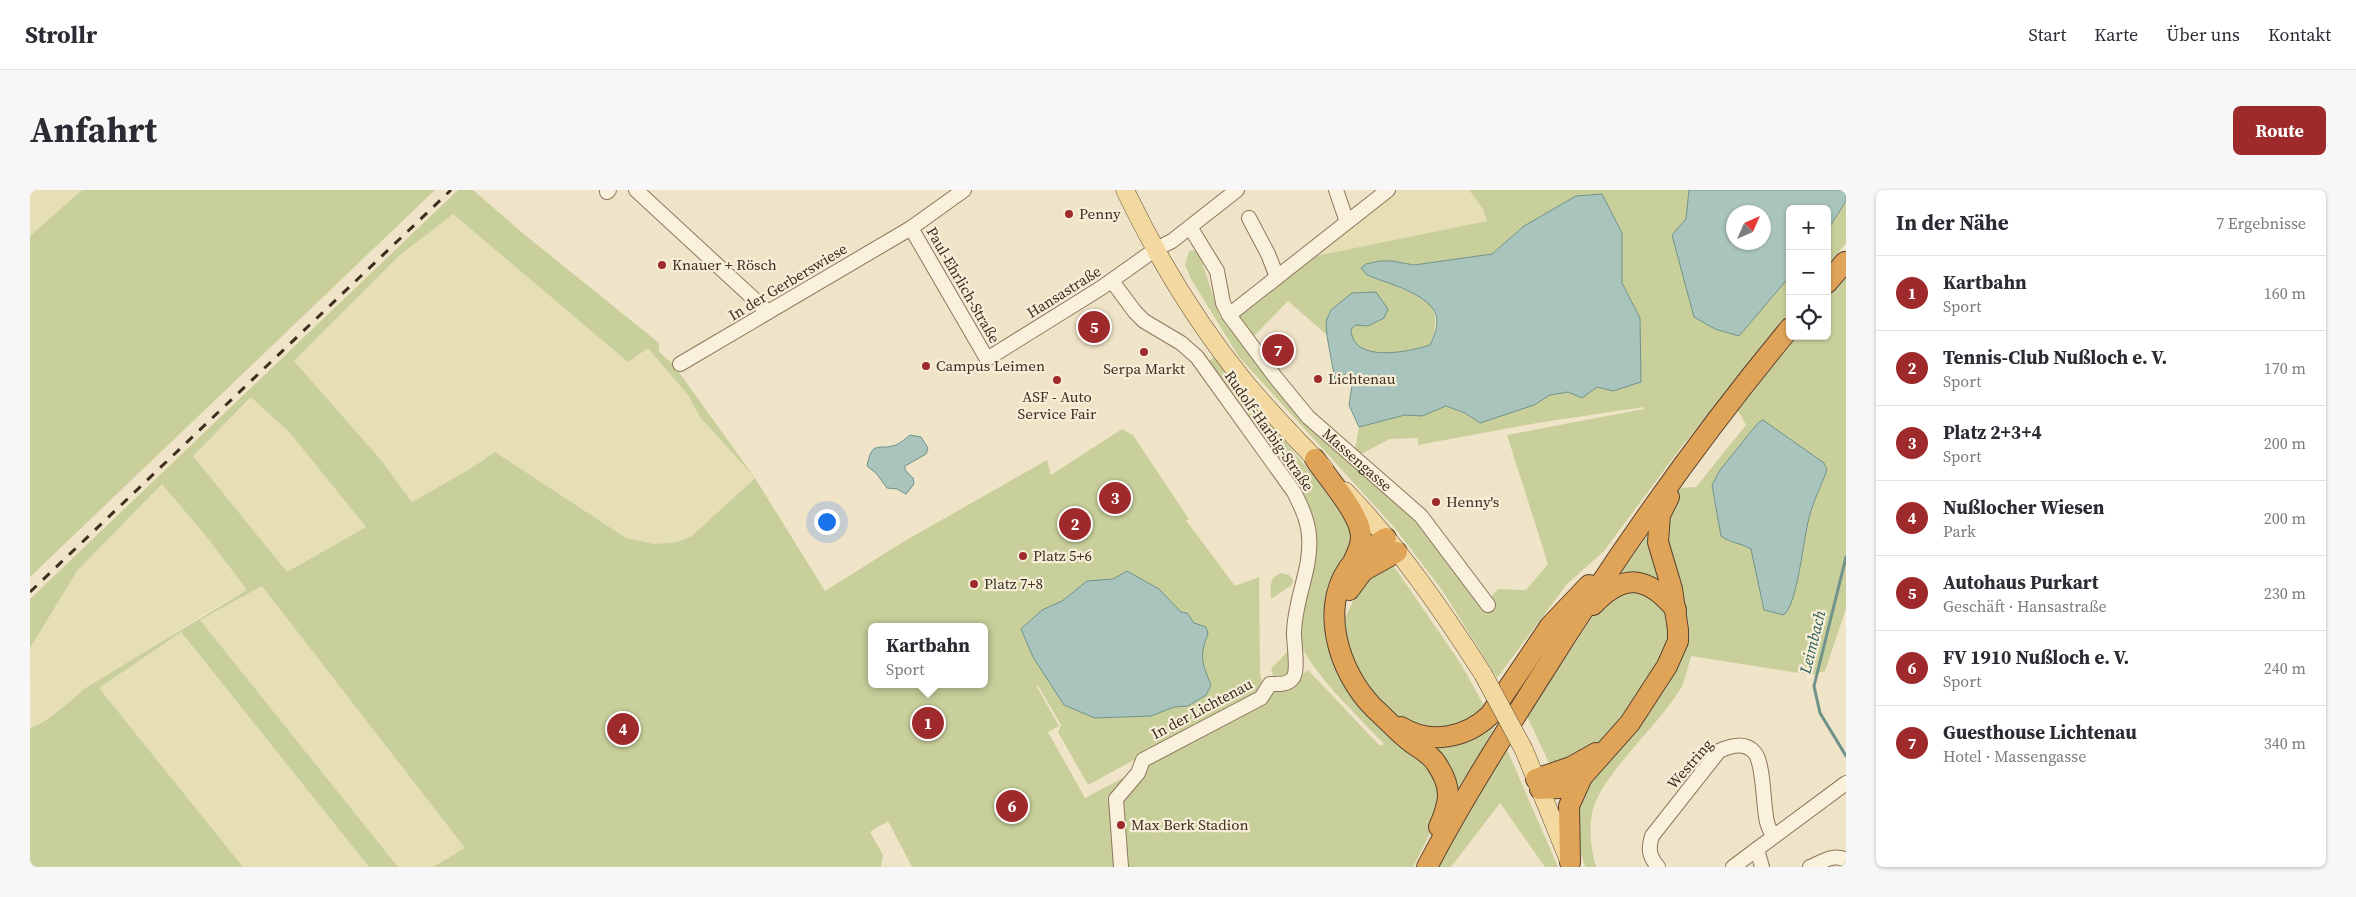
<!DOCTYPE html>
<html lang="de">
<meta charset="utf-8">
<style>
:root{--surface:#fff;--page:#f7f7f7;--text:#2b2b33;--muted:#7c7c81;--line:#e1e1e2;--accent:#9e2a2b}
body{margin:0;font-family:"Source Serif 4",serif;background:var(--page);color:var(--text)}
.controls{position:absolute;right:15px;top:15px;display:grid;overflow:hidden;border-radius:8px;box-shadow:0 1px 4px #0004}
.controls button{width:45px;height:45px;display:grid;place-items:center;padding:0;border:0;border-bottom:1px solid var(--line);background:var(--surface);color:var(--text);font:25px sans-serif}
.compass{position:absolute;left:1696px;top:15px;width:45px;height:45px;border-radius:50%;background:var(--surface);box-shadow:0 1px 4px #0004;rotate:45deg}
.you{position:absolute;left:796px;top:331px;width:18px;height:18px;margin:-12px;border:4px solid #fff;border-radius:50%;background:#1a73e8;box-shadow:0 0 0 8px #1a73e833}
.badge{display:grid;place-items:center;width:32px;height:32px;border-radius:50%;background:var(--accent);color:#fff;font-size:16px;font-weight:700}
.pin{position:absolute;translate:-50% -50%;border:2px solid #fff;box-shadow:0 1px 5px #0006}
.popup{position:absolute;left:838px;top:433px;width:120px;height:65px;box-sizing:border-box;display:grid;place-content:center;border-radius:8px;background:var(--surface);filter:drop-shadow(0 1px 4px #0005);font-size:16px;white-space:nowrap;color:var(--muted)}
.popup b{font-size:19px;color:var(--text)}
.popup::after{content:'';position:absolute;left:50%;top:100%;margin-left:-10px;border:10px solid transparent;border-top-color:var(--surface)}
.list{margin:0;padding:0;list-style:none}
h2{display:flex;justify-content:space-between;align-items:center;height:65px;margin:0;padding:0 20px;font-size:21px}
h2 small{font-size:16px;font-weight:400;color:var(--muted)}
.list li{display:grid;grid-template-columns:32px 1fr auto;gap:15px;align-items:center;box-sizing:border-box;height:75px;padding:0 20px;border-top:1px solid var(--line)}
.list b{display:block;font-size:19px;white-space:nowrap}
.list p{margin:0;font-size:16px;white-space:nowrap;color:var(--muted)}
.list em{font-size:16px;font-style:normal;color:var(--muted)}
.icon{flex:none;width:28px;height:28px;fill:none;stroke:currentColor;stroke-width:2;stroke-linecap:round;stroke-linejoin:round}
.map{position:relative;flex:none;width:1816px;height:677px;overflow:hidden;border-radius:8px}
header{display:flex;align-items:center;gap:30px;box-sizing:border-box;height:70px;padding:0 25px;background:var(--surface);border-bottom:1px solid var(--line)}
header strong{font-size:24px}
nav{display:flex;gap:28px;margin-inline-start:auto;font-size:18px}
.intro{display:flex;align-items:center;justify-content:space-between;box-sizing:border-box;height:120px;padding:0 30px}
h1{margin:0;font-size:35px}
.button{padding:12px 22px;border-radius:8px;background:var(--accent);color:#fff;font-size:18px;font-weight:700}
main{display:flex;gap:30px;padding:0 30px}
aside{flex:1;background:var(--surface);border-radius:8px;box-shadow:0 1px 4px #0004}
.map>svg:first-child{display:block}
.farmland{fill:#e6deb5}
.green{fill:#c9cf9b;fill-rule:evenodd}
.water{fill:#a9c4bc;stroke:#6f938a;fill-rule:evenodd}
.lines{fill:none;stroke-linecap:round;stroke-linejoin:round}
.stream{stroke:#6f938a;stroke-width:3}
.minor-casing{stroke:#8d765c;stroke-width:16}
.major-casing{stroke:#5b4430;stroke-width:19}
.highway-casing{stroke:#5b4430;stroke-width:22}
.minor{stroke:#faf1dc;stroke-width:14}
.major{stroke:#f3d9a0;stroke-width:18}
.highway{stroke:#e0a458;stroke-width:20}
.rail{stroke:#3d2e20;stroke-width:3;stroke-dasharray:9 9;stroke-linecap:butt}
.major-bridge-casing{stroke:#5b4430;stroke-width:19;stroke-linecap:butt}
.major-bridge{stroke:#f3d9a0;stroke-width:18}
.poi-dot{fill:#9e2a2b;stroke:#f7eed8;stroke-width:2}
.labels{text-anchor:middle;stroke-width:4.5;stroke-linejoin:round;paint-order:stroke}
.poi-label{font-size:15px;fill:#3d2e20;stroke:#f7eed8;text-anchor:start}
.street-label{font-size:15px;fill:#3d2e20;stroke:#f7eed8}
.water-label{font-size:16px;font-style:italic;fill:#2f5d5a;stroke:#f7eed8}
</style>
<header>
<strong>Strollr</strong>
<nav><a>Start</a><a>Karte</a><a>Über uns</a><a>Kontakt</a></nav>
</header>
<div class="intro"><h1>Anfahrt</h1><a class="button">Route</a></div>
<main>
<div class="map">
<svg width="1816" height="677" viewBox="0 0 1816 677">
<rect width="100%" height="100%" fill="#f0e4c8"/>
<g class="farmland">
<polygon points="0,0 52,0 0,46"/>
<polygon points="1363,0 1439,0 1453,19 1457,31 1276,68"/>
<polygon points="423,24 528,113 618,158 658,205 670,227 725,288 662,346 648,352 625,354 596,348 465,262 440,279 382,312 351,270 264,171 370,65"/>
<polygon points="222,207 260,243 336,337 257,382 163,266"/>
<polygon points="132,294 176,346 217,400 169,427 103,471 54,499 38,515 30,518 1,539 0,458 47,381"/>
<polygon points="232,396 435,658 403,677 368,677 170,430"/>
<polygon points="150,442 339,677 213,677 69,498"/>
</g>
<g class="green">
<polygon points="52,0 405,0 0,387 0,46"/>
<path d="M428,0H443L495,45L629,153V162L643,174L725,288L795,401L873,352L1017,270L1021,285L1092,239L1103,245L1159,329L1156,331L1161,337L1205,396L1229,387L1230,483L1234,499L1058,595L1028,542L1031,535L1009,497L1006,495L1029,536L1018,542L1055,608L1227,517L1238,510L1242,500L1251,499L1248,503L1278,480L1350,556L1354,554C1331,529 1278,480 1269,449L1283,341L1177,172L1184,167L1313,321L1323,348L1294,435L1297,454L1305,475L1397,576L1411,594L1408,628L1383,677H882L858,631L840,642L853,665L851,677H403L435,658L232,396L170,430L368,677H339L151,442L69,498L213,677H0V538C11,536 44,509 54,499L217,400L176,346L132,294L47,381L0,458V409ZM423,24L598,172L618,158L658,205L670,227L725,288L662,346L648,352L625,354L596,348L465,262L440,279L382,312L351,270L264,171L370,65ZM221,207L260,243L336,337L257,382L163,266ZM1097,381L1129,399L1151,422L1157,423L1164,433L1178,444C1169,466 1172,474 1181,495L1158,516L1144,517L1121,526L1065,528L1034,515L1003,467L991,439L1012,420L1032,411L1057,391L1083,389ZM842,437H954V494H842Z"/>
<path d="M1439,0H1659L1656,29L1709,146L1760,86V124L1652,256L1574,361L1537,394L1467,488L1412,400L1364,337L1209,167L1161,89L1155,75L1159,61L1168,60L1190,127L1247,200L1374,317L1395,340L1451,417L1468,399L1496,400L1518,374L1477,245L1614,219V217L1507,233L1388,255V248L1360,249L1331,264L1325,260L1329,237L1375,225L1392,226L1416,216L1435,223L1450,233L1504,215L1520,205L1538,202L1552,208L1567,197L1583,201L1609,158L1610,128L1592,93V43L1572,4L1546,6L1494,36L1462,64L1384,75L1362,71L1368,98C1402,109 1413,119 1400,155C1378,162 1322,174 1321,139L1325,135L1338,136L1354,128L1358,119L1296,131L1297,145L1258,111L1222,148L1205,126L1276,68L1457,31L1453,19Z"/>
<polygon points="1816,11 1816,53 1797,76 1797,41"/>
<path d="M1816,81V419L1795,481L1782,485L1661,466C1658,476 1656,487 1652,496C1632,533 1567,588 1562,624C1559,641 1561,661 1566,677H1555L1545,642L1546,622L1555,596L1645,469L1631,352L1636,328L1650,298L1666,297L1716,235L1707,219L1764,146H1797V104ZM1797,280L1779,327L1765,397L1734,420L1721,359L1711,353L1697,351Z"/>
<polygon points="1625,335 1640,405 1585,391"/>
<polygon points="1361,372 1431,474 1457,521 1441,532 1394,540 1365,527 1335,498 1316,462 1313,432 1333,391"/>
<path d="M1252,383L1259,385L1263,390L1262,395L1241,409C1240,398 1239,386 1252,383Z"/>
<path d="M1593,400L1618,401C1624,407 1636,416 1639,424C1653,468 1590,539 1556,562C1546,568 1530,570 1519,573L1497,526L1567,420Z"/>
<polygon points="1258,461 1260,470 1257,488 1244,488 1241,479"/>
<polygon points="1468,530 1425,611 1384,548"/>
<polygon points="1475,555 1528,677 1515,677 1470,613 1421,677 1406,677"/>
</g>
<g class="water">
<path d="M1659,0H1816V11L1797,41V19H1760V86L1709,146L1685,139L1664,127L1642,45L1656,29ZM1734,22V52H1704V22Z"/>
<path d="M1572,4L1592,43V93L1610,128L1611,192L1583,201L1567,197L1552,208L1538,202L1520,205L1504,215L1450,233L1435,223L1416,216L1392,226L1375,225L1329,237L1319,215L1323,189L1318,183L1305,190L1297,146L1296,131L1301,120L1322,103L1346,102L1358,119L1354,128L1338,136L1326,135L1321,139C1322,174 1378,162 1400,155C1404,146 1409,135 1406,125C1400,104 1356,93 1337,85L1331,78L1336,74L1350,71H1362L1384,75L1462,64L1494,36L1546,6Z"/>
<path d="M1733,230L1794,273L1797,280C1791,296 1783,312 1779,328C1773,350 1768,412 1754,425L1734,420L1721,359C1711,353 1700,353 1691,346L1682,295L1690,280L1728,233Z"/>
<path d="M880,245L891,247L898,258L896,264L875,276V280L883,288L884,294L876,304L867,299L857,298L846,283L837,276C842,249 849,261 866,255C871,253 876,248 880,245Z"/>
<path d="M1097,381L1129,399L1151,422L1157,423L1164,433L1176,437L1178,444C1169,466 1172,473 1181,495L1176,505L1158,516L1144,517L1121,526L1065,528L1034,515L1003,467L991,439L1012,420L1032,411L1057,391L1083,389Z"/>
</g>
<g class="lines">
<polyline class="stream" points="1816,367 1784,496 1790,523 1816,566"/>
<defs>
<g id="minor">
<polyline points="606,0 738,122"/>
<polyline points="1306,0 1317,32"/>
<polyline points="577,2 579,0"/>
<polyline points="1219,28 1238,64 1247,87"/>
<path id="s1" d="M1160,37L1187,81L1193,113L1199,125L1246,188L1278,227L1391,326L1458,415"/>
<polyline points="881,38 957,169 1071,98 1126,59 1142,51 1207,0"/>
<path d="M1082,91L1105,122L1114,131L1151,153L1167,167L1264,302C1271,316 1278,330 1279,346C1282,379 1264,410 1264,444C1264,454 1269,483 1262,489C1257,495 1247,494 1240,494L1231,508L1113,570L1108,583L1086,609L1091,677"/>
<polyline points="1199,125 1358,0"/>
<polyline points="650,174 881,38 934,0"/>
<polyline points="1727,659 1732,677"/>
<path d="M1628,677C1619,666 1618,659 1622,646L1689,561C1701,555 1716,552 1725,563C1734,575 1733,616 1737,632C1738,637 1741,642 1743,646"/>
<polyline points="1703,677 1816,593"/>
<path d="M1780,677C1792,672 1804,663 1816,670"/>
</g>
<g id="major">
<path d="M1095,0C1127,67 1167,133 1214,191C1239,221 1267,250 1294,278"/>
<path d="M1315,301C1368,356 1412,420 1453,484"/>
<polyline points="1494,560 1538,668"/>
</g>
<g id="highway">
<polyline points="1797,93 1815,72"/>
<path d="M1285,269C1297,287 1326,320 1330,340C1333,351 1328,361 1324,370"/>
<path d="M1356,348C1345,355 1333,361 1325,370C1286,413 1308,482 1344,518C1355,528 1366,540 1377,549C1386,557 1400,563 1406,573C1423,598 1420,612 1409,637"/>
<polyline points="1319,400 1333,381 1367,362"/>
<path d="M1563,415C1594,382 1618,386 1646,420"/>
<path d="M1371,537C1400,555 1436,548 1460,525L1520,436L1559,395"/>
<polyline points="1506,589 1541,577 1566,563"/>
<polyline points="1510,599 1530,598 1552,587 1600,533 1637,476 1648,451 1648,440 1642,399 1628,352 1630,325 1639,307"/>
<polyline points="1540,672 1539,616 1552,587"/>
<path d="M1397,677C1430,614 1469,552 1507,492C1584,369 1667,250 1760,138"/>
</g>
</defs>
<use href="#minor" class="minor-casing"/>
<use href="#major" class="major-casing"/>
<use href="#highway" class="highway-casing"/>
<use href="#minor" class="minor"/>
<use href="#major" class="major"/>
<use href="#highway" class="highway"/>
<polyline class="rail" points="0,402 421,0"/>
<defs>
<polyline id="major-bridge" points="1453,484 1494,560"/>
</defs>
<use href="#major-bridge" class="major-bridge-casing"/>
<use href="#major-bridge" class="major-bridge"/>
</g>
<g class="poi-dot">
<circle cx="1039" cy="24" r="5"/>
<circle cx="632" cy="75" r="5"/>
<circle cx="1114" cy="162" r="5"/>
<circle cx="896" cy="176" r="5"/>
<circle cx="1288" cy="189" r="5"/>
<circle cx="1027" cy="190" r="5"/>
<circle cx="1406" cy="312" r="5"/>
<circle cx="993" cy="366" r="5"/>
<circle cx="944" cy="394" r="5"/>
<circle cx="1091" cy="635" r="5"/>
</g>
<g class="labels">
<g class="poi-label">
<text x="1049" y="29">Penny</text>
<text x="642" y="80">Knauer + Rösch</text>
<text x="906" y="181">Campus Leimen</text>
<text x="1114" y="184" text-anchor="middle">Serpa Markt</text>
<text x="1298" y="194">Lichtenau</text>
<text x="1027" y="212" text-anchor="middle">ASF - Auto<tspan x="1027" dy="17">Service Fair</tspan></text>
<text x="1416" y="317">Henny's</text>
<text x="1003" y="371">Platz 5+6</text>
<text x="954" y="399">Platz 7+8</text>
<text x="1101" y="640">Max Berk Stadion</text>
</g>
<g class="street-label">
<text transform="translate(758 92) rotate(-31)" y="5">In der Gerberswiese</text>
<text transform="translate(933 95) rotate(60)" y="5">Paul-Ehrlich-Straße</text>
<text transform="translate(1034 102) rotate(-32)" y="5">Hansastraße</text>
<text transform="translate(1239 241) rotate(55)" y="5">Rudolf-Harbig-Straße</text>
<text dy="5" stroke="none"><textPath href="#s1" startOffset="292">Massengasse</textPath></text>
<text transform="translate(1172 519) rotate(-28)" y="5">In der Lichtenau</text>
<text transform="translate(1660 574) rotate(-49)" y="5">Westring</text>
</g>
<g class="water-label">
<text transform="translate(1782 452) rotate(-76)" y="6">Leimbach</text>
</g>
</g>
</svg>
<div class="controls">
<button>+</button>
<button>−</button>
<button><svg class="icon" aria-label="locate" viewBox="0 0 24 24"><circle cx="12" cy="12" r="6"/><path d="M12 2v4M12 18v4M2 12h4M18 12h4"/></svg></button>
</div>
<svg class="compass" viewBox="-18 -18 36 36"><path d="M0-13l5 13h-10z" fill="#e53935"/><path d="M0 13l5-13h-10z" fill="#7c7c81"/></svg>
<div class="you"></div>
<div class="pin badge" style="left:898px;top:533px">1</div>
<div class="popup"><b>Kartbahn</b>Sport</div>
<div class="pin badge" style="left:1045px;top:334px">2</div>
<div class="pin badge" style="left:1085px;top:308px">3</div>
<div class="pin badge" style="left:593px;top:539px">4</div>
<div class="pin badge" style="left:1064px;top:137px">5</div>
<div class="pin badge" style="left:982px;top:616px">6</div>
<div class="pin badge" style="left:1248px;top:160px">7</div>
</div>
<aside>
<h2>In der Nähe<small>7 Ergebnisse</small></h2>
<ul class="list">
<li><span class="badge">1</span><div><b>Kartbahn</b><p>Sport</p></div><em>160 m</em></li>
<li><span class="badge">2</span><div><b>Tennis-Club Nußloch e. V.</b><p>Sport</p></div><em>170 m</em></li>
<li><span class="badge">3</span><div><b>Platz 2+3+4</b><p>Sport</p></div><em>200 m</em></li>
<li><span class="badge">4</span><div><b>Nußlocher Wiesen</b><p>Park</p></div><em>200 m</em></li>
<li><span class="badge">5</span><div><b>Autohaus Purkart</b><p>Geschäft · Hansastraße</p></div><em>230 m</em></li>
<li><span class="badge">6</span><div><b>FV 1910 Nußloch e. V.</b><p>Sport</p></div><em>240 m</em></li>
<li><span class="badge">7</span><div><b>Guesthouse Lichtenau</b><p>Hotel · Massengasse</p></div><em>340 m</em></li>
</ul>
</aside>
</main>
